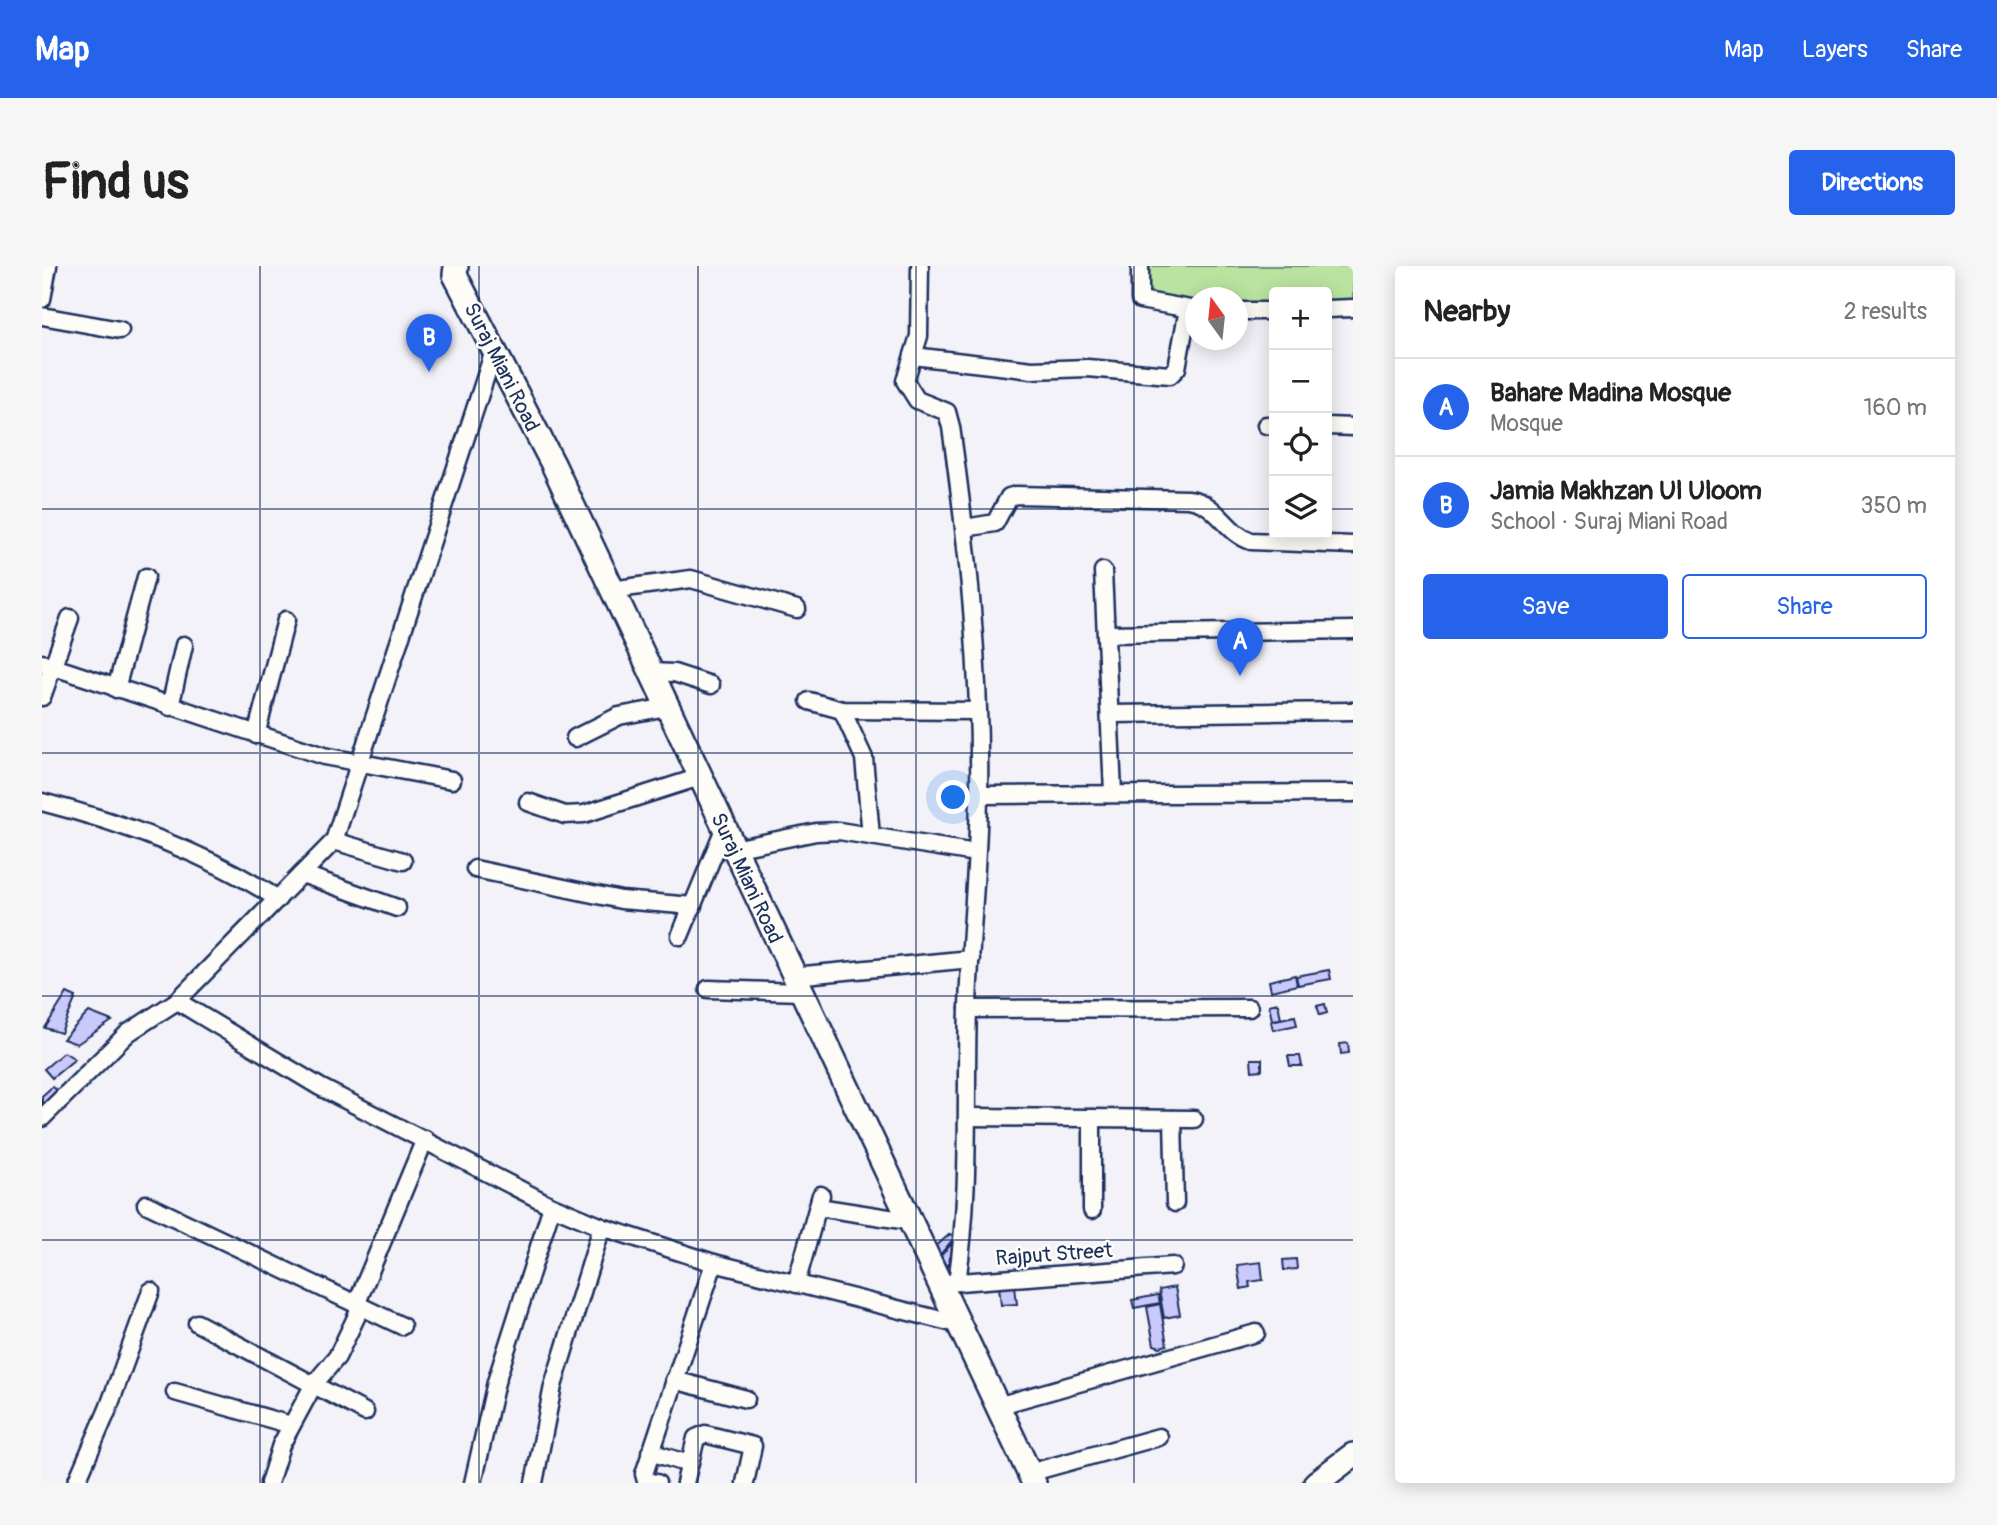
<!DOCTYPE html>
<meta charset="utf-8">
<style>
:root{--surface:#fff;--page:#f6f6f6;--text:#222;--muted:#767676;--line:#e0e0e0;--accent:#2563eb}
body{margin:0;font-family:Pangolin,sans-serif;background:var(--page);color:var(--text)}
.controls{position:absolute;right:21px;top:21px;display:grid;overflow:hidden;border-radius:7px;box-shadow:0 4px 18px #0003}
.controls button{width:63px;height:63px;display:grid;place-items:center;padding:0;border:0;border-bottom:2px solid var(--line);background:var(--surface);color:var(--text);font:35px sans-serif}
.compass{position:absolute;left:1143px;top:21px;width:63px;height:63px;border-radius:50%;background:var(--surface);box-shadow:0 4px 18px #0003;rotate:345deg}
.you{position:absolute;left:912px;top:532px;width:24px;height:24px;margin:-18px;border:5px solid #fff;border-radius:50%;background:#1a73e8;box-shadow:0 0 0 10px #1a73e833}
.badge{display:grid;place-items:center;width:46px;height:46px;border-radius:50%;background:var(--accent);color:#fff;font-size:23px;font-weight:700}
.pin{position:absolute;translate:-50% -58px;filter:drop-shadow(0 2px 4px #0008)}
.pin::after{content:'';position:absolute;top:37px;width:24px;height:21px;background:inherit;clip-path:polygon(0 0,100% 0,50% 100%)}
.list{margin:0;padding:0;list-style:none}
h2{display:flex;justify-content:space-between;align-items:center;height:91px;margin:0;padding:0 28px;font-size:30px}
h2 small{font-size:23px;font-weight:400;color:var(--muted)}
.list li{display:grid;grid-template-columns:46px 1fr auto;gap:21px;align-items:center;box-sizing:border-box;height:98px;padding:0 28px;border-top:2px solid var(--line)}
.list b{display:block;font-size:26px;white-space:nowrap}
.list p{margin:0;font-size:23px;white-space:nowrap;color:var(--muted)}
.list em{font-size:23px;font-style:normal;color:var(--muted)}
.actions{display:flex;gap:14px;padding:21px 28px}
.actions a{flex:1;padding:16px 0;border:2px solid var(--accent);border-radius:7px;text-align:center;font-size:24px;color:var(--accent)}
.actions .main{background:var(--accent);color:#fff}
.icon{flex:none;width:38px;height:38px;fill:none;stroke:currentColor;stroke-width:2;stroke-linecap:round;stroke-linejoin:round}
.map{position:relative;flex:none;width:1311px;height:1217px;overflow:hidden;border-radius:7px}
header{display:flex;align-items:center;gap:42px;box-sizing:border-box;height:98px;padding:0 35px;background:var(--accent);color:#fff}
header strong{font-size:33px}
nav{display:flex;gap:38px;margin-inline-start:auto;font-size:24px}
.intro{display:flex;align-items:center;justify-content:space-between;box-sizing:border-box;height:168px;padding:0 42px}
h1{margin:0;font-size:49px}
.button{padding:18px 32px;border-radius:7px;background:var(--accent);color:#fff;font-size:24px;font-weight:700}
main{display:flex;gap:42px;padding:0 42px}
aside{flex:1;background:var(--surface);border-radius:7px;box-shadow:0 4px 18px #0003}
.map>svg:first-child{display:block}
.green{fill:#bae39f;stroke:#6a897e;stroke-width:2}
.building{fill:#cac9fb;stroke:#1b2f5e;stroke-width:2}
.lines{fill:none;stroke-linecap:round;stroke-linejoin:round}
.street-casing{stroke:#1b2f5e;stroke-width:21}
.secondary-casing{stroke:#1b2f5e;stroke-width:28}
.street{stroke:#fdfcf7;stroke-width:16}
.secondary{stroke:#fdfcf7;stroke-width:23}
.grid{fill:none;stroke:#1b2f5e;stroke-width:2;stroke-opacity:0.55}
.labels{text-anchor:middle;stroke-width:5;stroke-linejoin:round;paint-order:stroke}
.street-label{font-size:21px;fill:#1b2f5e;stroke:#fdfcf7}
</style>
<header>
<strong>Map</strong>
<nav><a>Map</a><a>Layers</a><a>Share</a></nav>
</header>
<div class="intro"><h1>Find us</h1><a class="button">Directions</a></div>
<main>
<div class="map">
<svg width="1311" height="1217" viewBox="0 0 1311 1217">
<rect width="100%" height="100%" fill="#f3f2f8"/>
<filter id="ink" filterUnits="userSpaceOnUse"><feTurbulence type="fractalNoise" baseFrequency=".0143" numOctaves="2"/><feDisplacementMap in="SourceGraphic" scale="14" xChannelSelector="R" yChannelSelector="G"/><feConvolveMatrix kernelMatrix="1 2 1 2 8 2 1 2 1" color-interpolation-filters="sRGB"/></filter>
<g filter="url(#ink)">
<polygon class="green" points="1099,0 1311,0 1311,42 1285,43 1285,26 1232,26 1232,45 1196,45 1196,32 1154,32 1153,44 1098,34"/>
<g class="building">
<polygon points="1287,704 1289,713 1256,719 1254,710"/>
<polygon points="1253,709 1255,719 1229,725 1227,715"/>
<polygon points="25,727 34,731 19,767 3,762"/>
<polygon points="1236,737 1239,753 1230,754 1227,739"/>
<polygon points="1283,738 1285,747 1278,749 1275,740"/>
<polygon points="47,746 70,755 35,778 21,773"/>
<polygon points="1253,750 1255,759 1231,764 1229,755"/>
<polygon points="1306,777 1307,787 1299,788 1298,778"/>
<polygon points="22,786 33,793 10,812 2,803"/>
<polygon points="1246,790 1258,790 1260,800 1248,800"/>
<polygon points="1209,793 1220,793 1220,804 1210,805"/>
<polygon points="10,821 20,827 0,846 0,830"/>
<polygon points="908,968 913,971 893,995 885,988"/>
<polygon points="913,974 903,1009 892,997"/>
<polygon points="1254,993 1255,1003 1242,1004 1241,994"/>
<polygon points="1219,996 1221,1014 1207,1016 1208,1021 1199,1023 1195,999"/>
<polygon points="973,1020 975,1038 959,1039 957,1021"/>
<polygon points="1133,1021 1138,1049 1122,1052 1117,1024"/>
<polygon points="1116,1029 1118,1037 1092,1042 1090,1034"/>
<polygon points="1118,1038 1125,1079 1118,1081 1112,1079 1105,1041"/>
</g>
<g class="lines">
<defs>
<g id="street">
<path d="M878,0L877,70L863,115L875,134L905,146L909,161C926,282 939,407 937,530C936,601 928,671 926,742C923,836 929,922 915,1016"/>
<polyline points="1098,0 1098,34 1154,44"/>
<polyline points="0,33 6,0"/>
<polyline points="1285,43 1311,42"/>
<polyline points="1196,45 1232,45"/>
<polyline points="0,50 78,64"/>
<polyline points="871,90 990,104 1045,102 1128,109 1135,102 1146,43"/>
<polyline points="1224,159 1232,160"/>
<polyline points="1285,160 1311,161"/>
<path d="M923,262L953,257L967,231L974,229L1146,233C1176,236 1183,267 1209,275L1311,279"/>
<polyline points="1061,305 1071,527"/>
<polyline points="569,324 649,313 755,343"/>
<polyline points="1065,368 1311,364"/>
<polyline points="0,397 282,490 410,514"/>
<polyline points="608,406 632,407 669,419"/>
<polyline points="74,423 104,311"/>
<polyline points="0,431 28,352"/>
<polyline points="767,435 800,444 934,445"/>
<polyline points="128,441 142,379"/>
<polyline points="800,444 822,492 829,570"/>
<polyline points="1068,448 1311,445"/>
<polyline points="214,469 244,354"/>
<polyline points="533,472 577,450 625,441"/>
<polyline points="937,529 1311,527"/>
<path d="M0,536C82,557 165,587 236,633"/>
<polyline points="486,536 523,549 542,548 658,511"/>
<polyline points="292,575 361,595"/>
<polyline points="692,583 774,566 797,565 934,587"/>
<polyline points="433,603 579,634 651,640"/>
<polyline points="260,608 355,642"/>
<polyline points="638,670 682,563"/>
<polyline points="752,710 929,693"/>
<polyline points="666,723 759,726"/>
<polyline points="135,735 278,821 510,940 560,961 672,997 915,1058"/>
<polyline points="926,743 1207,742"/>
<polyline points="926,851 1152,853"/>
<polyline points="0,852 86,767 135,735 292,575 452,85"/>
<polyline points="1050,852 1050,944"/>
<polyline points="1131,853 1133,937"/>
<polyline points="104,938 360,1060"/>
<polyline points="776,941 866,955"/>
<polyline points="905,1017 1131,1000"/>
<polyline points="754,1018 779,929"/>
<polyline points="314,1039 383,873"/>
<polyline points="155,1057 323,1146"/>
<polyline points="632,1114 704,1133"/>
<polyline points="133,1126 249,1159"/>
<polyline points="955,1140 1214,1067"/>
<polyline points="608,1186 647,1198"/>
<polyline points="987,1207 1117,1171"/>
<polyline points="34,1217 66,1143 109,1025"/>
<polyline points="227,1217 239,1179 272,1118 295,1091 319,1041"/>
<polyline points="431,1217 454,1116 510,940"/>
<polyline points="492,1217 511,1120 560,961"/>
<polyline points="615,1217 604,1215 602,1208 672,997"/>
<polyline points="643,1217 654,1172 663,1168 711,1180 703,1217"/>
</g>
<g id="secondary">
<polyline points="414,0 413,9 511,198 992,1217"/>
<polyline points="1274,1217 1311,1189"/>
</g>
</defs>
<use href="#street" class="street-casing"/>
<use href="#secondary" class="secondary-casing"/>
<use href="#street" class="street"/>
<use href="#secondary" class="secondary"/>
</g>
</g>
<path class="grid" d="M218,0V1217M437,0V1217M656,0V1217M874,0V1217M1092,0V1217M0,243H1232M1285,243H1311M0,487H1311M0,730H1311M0,974H1311"/>
<g class="labels">
<g class="street-label">
<text transform="translate(460 101) rotate(63)" y="7">Suraj Miani Road</text>
<text transform="translate(705 612) rotate(65)" y="7">Suraj Miani Road</text>
<text transform="translate(1012 988) rotate(-4)" y="7">Rajput Street</text>
</g>
</g>
</svg>
<div class="controls">
<button>+</button>
<button>−</button>
<button><svg class="icon" aria-label="locate" viewBox="0 0 24 24"><circle cx="12" cy="12" r="6"/><path d="M12 2v4M12 18v4M2 12h4M18 12h4"/></svg></button>
<button><svg class="icon" aria-label="layers" viewBox="0 0 24 24"><path d="M12 4l9 5-9 5-9-5zM3 14l9 5 9-5"/></svg></button>
</div>
<svg class="compass" viewBox="-18 -18 36 36"><path d="M0-13l5 13h-10z" fill="#e53935"/><path d="M0 13l5-13h-10z" fill="#767676"/></svg>
<div class="you"></div>
<div class="pin badge" style="left:1198px;top:410px">A</div>
<div class="pin badge" style="left:387px;top:106px">B</div>
</div>
<aside>
<h2>Nearby<small>2 results</small></h2>
<ul class="list">
<li><span class="badge">A</span><div><b>Bahare Madina Mosque</b><p>Mosque</p></div><em>160 m</em></li>
<li><span class="badge">B</span><div><b>Jamia Makhzan Ul Uloom</b><p>School · Suraj Miani Road</p></div><em>350 m</em></li>
</ul>
<div class="actions"><a class="main">Save</a><a>Share</a></div>
</aside>
</main>
